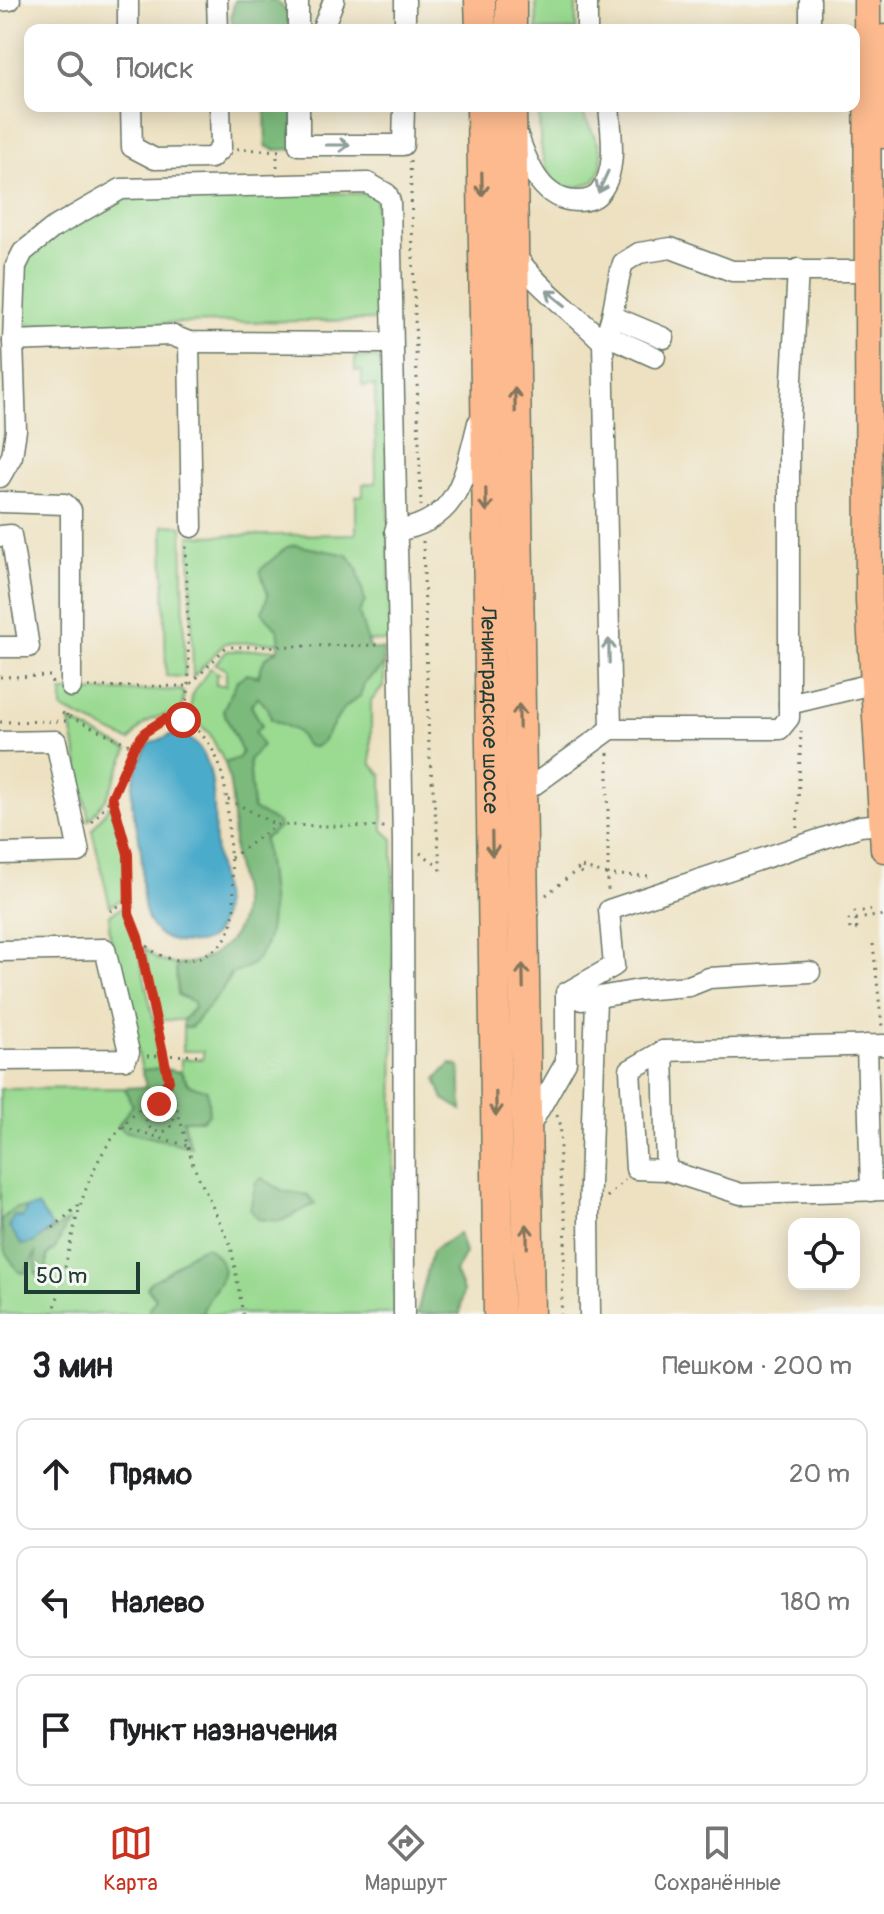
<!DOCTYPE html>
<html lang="ru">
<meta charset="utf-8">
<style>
:root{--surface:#fff;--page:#f2f2f2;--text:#202124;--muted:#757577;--line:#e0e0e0;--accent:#c8321e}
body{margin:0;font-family:Pangolin,sans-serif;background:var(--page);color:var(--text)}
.controls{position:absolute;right:24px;bottom:24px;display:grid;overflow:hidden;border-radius:16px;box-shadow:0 4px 20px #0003}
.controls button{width:72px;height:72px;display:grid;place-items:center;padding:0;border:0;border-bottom:2px solid var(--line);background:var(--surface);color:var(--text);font:40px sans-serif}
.scale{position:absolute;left:24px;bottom:20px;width:116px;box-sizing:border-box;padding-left:8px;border:4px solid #1f3d34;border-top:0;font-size:22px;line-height:28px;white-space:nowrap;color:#1f3d34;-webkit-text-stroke:6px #f6f6f2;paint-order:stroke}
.stop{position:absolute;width:24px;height:24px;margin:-18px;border:6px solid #c8321e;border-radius:50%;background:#fff}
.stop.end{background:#c8321e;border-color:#fff;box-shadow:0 2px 8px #0008}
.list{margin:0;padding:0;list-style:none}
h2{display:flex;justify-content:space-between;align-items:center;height:104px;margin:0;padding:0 32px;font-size:34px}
h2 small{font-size:26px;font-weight:400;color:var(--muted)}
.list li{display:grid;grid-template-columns:52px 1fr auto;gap:24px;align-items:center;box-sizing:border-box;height:112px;margin:0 16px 16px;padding:0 16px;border:2px solid var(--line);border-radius:16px}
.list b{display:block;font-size:30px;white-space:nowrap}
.list em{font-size:26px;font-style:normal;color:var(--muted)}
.icon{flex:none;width:44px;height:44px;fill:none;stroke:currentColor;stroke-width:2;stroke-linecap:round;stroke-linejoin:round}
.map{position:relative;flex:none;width:884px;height:1314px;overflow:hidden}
.search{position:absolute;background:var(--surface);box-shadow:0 4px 20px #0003;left:24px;right:24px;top:24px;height:88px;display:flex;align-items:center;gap:20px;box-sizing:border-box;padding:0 28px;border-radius:16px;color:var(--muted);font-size:30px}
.sheet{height:488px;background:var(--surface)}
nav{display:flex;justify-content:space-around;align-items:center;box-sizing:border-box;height:112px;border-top:2px solid var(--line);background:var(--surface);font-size:22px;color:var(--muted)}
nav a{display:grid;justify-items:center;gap:4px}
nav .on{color:var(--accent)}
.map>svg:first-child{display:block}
.green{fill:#9ada91;stroke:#5c8c62;stroke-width:2}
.forest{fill:#7bba7b;stroke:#4d7c58;stroke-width:2}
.water{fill:#4babca;stroke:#35747f;stroke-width:2}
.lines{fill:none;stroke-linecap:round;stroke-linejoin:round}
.minor-casing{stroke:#677665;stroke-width:23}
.major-casing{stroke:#677665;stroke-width:29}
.highway-casing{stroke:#677665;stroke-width:33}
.path{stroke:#677665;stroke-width:3;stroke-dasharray:2 6;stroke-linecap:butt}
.minor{stroke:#fff;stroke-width:20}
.major{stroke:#fcba8e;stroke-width:26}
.highway{stroke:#fcba8e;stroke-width:30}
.oneway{stroke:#8f9e9a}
.oneway2{stroke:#82755c}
.route{stroke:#c8321e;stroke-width:10}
.labels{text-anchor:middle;stroke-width:8;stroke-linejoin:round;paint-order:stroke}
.street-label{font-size:22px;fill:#1f3d34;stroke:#f6f6f2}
</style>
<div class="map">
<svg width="884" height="1314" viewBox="0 0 884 1314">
<rect width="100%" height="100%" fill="#f6f6f2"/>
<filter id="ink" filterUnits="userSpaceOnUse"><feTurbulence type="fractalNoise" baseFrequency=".0125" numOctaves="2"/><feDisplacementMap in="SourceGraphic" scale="16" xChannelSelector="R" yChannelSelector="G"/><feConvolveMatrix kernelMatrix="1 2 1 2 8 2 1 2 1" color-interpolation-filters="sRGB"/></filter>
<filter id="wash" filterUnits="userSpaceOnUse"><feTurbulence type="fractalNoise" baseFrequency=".006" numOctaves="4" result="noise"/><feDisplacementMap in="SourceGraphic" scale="32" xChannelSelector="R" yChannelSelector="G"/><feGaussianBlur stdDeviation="1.8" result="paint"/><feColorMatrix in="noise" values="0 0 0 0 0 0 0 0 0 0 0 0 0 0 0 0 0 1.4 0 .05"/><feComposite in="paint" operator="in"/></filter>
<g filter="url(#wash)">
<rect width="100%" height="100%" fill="#ede1c1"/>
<g class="green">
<polygon points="536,0 576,0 576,30 537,30"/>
<path d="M539,106H580C588,131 615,155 594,181C537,209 540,139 539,106Z"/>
<polygon points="121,189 376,194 379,320 14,325 23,252"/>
<polygon points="355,357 376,358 385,366 391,641 225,643 193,677 190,536 356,534 356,496 363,496 363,484 376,483 375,386 362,386 362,371 355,371"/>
<polygon points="163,525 182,526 185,677 166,676"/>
<path d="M279,649C263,674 239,687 223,710L242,752L239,758L225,763L209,733L190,716L192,695L210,668L220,674L216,675V685H226V669L215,664L227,651Z"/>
<polygon points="384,665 384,686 371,701 371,764 382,775 383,830 393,839 394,1314 0,1314 0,1089 125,1088 132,1105 118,1126 183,1119 189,1085 181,1072 181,1059 203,1059 203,1051 183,1051 183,1028 191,1027 221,992 272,906 264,839 278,828 253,809 249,760 261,745 255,732 262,725 251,706 258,696 269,710 271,719 297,731 315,747 322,742 344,708 360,696 363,684"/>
<path d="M181,690L184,694L181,713C158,713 142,721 130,741L62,709V692Z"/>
<polygon points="70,721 128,750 107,797 89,820"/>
<polygon points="111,804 124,849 125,897 110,906 92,830"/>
<polygon points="125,906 126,919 137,943 164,1069 142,1070 109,931 110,914"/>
<polygon points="144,948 158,960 176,965 177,987 194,1002 194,1008 183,1020 160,1020"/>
</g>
<g class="forest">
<polygon points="235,0 275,0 293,17 292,30 234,30 231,17"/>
<polygon points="265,106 293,106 294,149 274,150 266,146"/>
<path d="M295,545L348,555L357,568L365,601L359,613L370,649H383L384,665L364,684L360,696L344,708L322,742L315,747L307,746L297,731L271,719L269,710L258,697L251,706L262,725L255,732L262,745L249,760L253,809L278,823L279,828L264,839C269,883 288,963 230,974L221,992L191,1027L183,1028V1020L194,1008V1002L178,995L176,965C210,962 242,943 242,904C242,886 235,868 234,849C233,819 234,792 225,763L239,758L242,752L223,710L237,681L247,674L259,677C260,664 266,655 278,650C283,628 274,627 262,612L268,595L260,570L287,547Z"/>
<polygon points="451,1064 460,1067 462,1110 444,1099 436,1079"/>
<polygon points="160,1068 181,1072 189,1085 207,1090 209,1114 202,1120 183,1120 191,1147 124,1131 118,1126 132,1105 125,1088 146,1087 142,1070"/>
<polygon points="262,1178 283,1191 308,1195 315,1204 281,1221 258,1219 250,1209 256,1182"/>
<polygon points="15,1208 27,1208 22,1219 46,1235 68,1221 55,1249 47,1255 47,1275 40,1277 35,1272 36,1252 25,1273 19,1272 5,1252 1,1220"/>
<polygon points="459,1233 465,1253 455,1272 463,1291 460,1314 417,1314 432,1251"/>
<path d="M207,1247C243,1277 210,1283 202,1314H147L156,1298L147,1288L150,1282C172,1274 188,1249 207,1247Z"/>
</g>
<g class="water">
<path d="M175,733C221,741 213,811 215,843C216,870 232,910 215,933C209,942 197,944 187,943C142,942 142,903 142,867C142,814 115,803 149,744Z"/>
<polygon points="38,1206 53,1228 33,1243 22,1245 9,1227 14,1216 22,1218 27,1208"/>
</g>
</g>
<g filter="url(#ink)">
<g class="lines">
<defs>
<g id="minor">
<polyline points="128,0 128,30"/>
<polyline points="217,0 218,30"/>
<polyline points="298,0 298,30"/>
<polyline points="587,0 587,30"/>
<polyline points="0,1 10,0"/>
<polyline points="322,30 334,0"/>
<polyline points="405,30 405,0"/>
<polyline points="810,30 810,0"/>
<polyline points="131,106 132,147 155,159 211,158 221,148 220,106"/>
<polyline points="299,106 299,145 403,145 404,106"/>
<path d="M518,136C528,165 542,201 577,201C585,201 595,199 600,192C618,170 611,132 609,106"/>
<path d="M513,252C537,288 573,311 603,342"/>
<polyline points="614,317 664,338"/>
<polyline points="606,335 655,357"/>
<polyline points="13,341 171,335 189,342 392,343"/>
<polyline points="189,342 192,527"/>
<polyline points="0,477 12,456 16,430 13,341 16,266 23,252 53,228 121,189 368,183 387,194 390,202 403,840 404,1314"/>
<polyline points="0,502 65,504 71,510 71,687"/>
<path d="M395,531C459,522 464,477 478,423"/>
<polyline points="0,536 11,535 29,647 0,647"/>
<polyline points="789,704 872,684"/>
<path d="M611,729L603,342C616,313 614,292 623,263L639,253L671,248L732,271H866"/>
<polyline points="0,742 56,741 79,852 0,854"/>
<polyline points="520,795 611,729 780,729 789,718 789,435 798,269"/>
<polyline points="0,951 105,949 129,1052 126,1059 0,1060"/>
<polyline points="582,1000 639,990 689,986 709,978 810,972"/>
<polyline points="867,1045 871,1191"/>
<polyline points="884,1045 663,1051 666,1170 741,1194 884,1190"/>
<polyline points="663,1051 630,1070 636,1169 666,1170"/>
<polyline points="528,1129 566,1062 566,993 614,966 609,910 860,826 882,824"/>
<polyline points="590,1314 589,1214 596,999"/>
</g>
<g id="major">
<polyline points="867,0 869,601 884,849"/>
<polyline points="883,135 884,38"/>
</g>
<g id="highway">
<polyline points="480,0 481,30"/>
<polyline points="511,0 511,30"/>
<path id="s1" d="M482,106L499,1314"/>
<polyline points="511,106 529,1314"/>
</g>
</defs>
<use href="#minor" class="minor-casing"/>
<use href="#major" class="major-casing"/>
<use href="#highway" class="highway-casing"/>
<g class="path">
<polyline points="237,149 285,151"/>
<polyline points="410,161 421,506"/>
<polyline points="277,167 277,151"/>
<polyline points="423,541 429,749 441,872"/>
<polyline points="0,677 51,676 52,684"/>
<polyline points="88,687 189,686 226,647 383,645"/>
<polyline points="62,713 134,747"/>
<path d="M183,720C172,719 163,718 154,724C141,733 111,782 112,797C114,817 126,836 129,856C131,876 126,898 130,917C137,948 169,968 200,957C248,940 232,889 230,851C227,805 230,746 183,720L189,686L186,543"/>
<polyline points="0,722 67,721 67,714"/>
<polyline points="608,753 608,875 653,876"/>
<polyline points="228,799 276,825 385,827"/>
<polyline points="92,822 112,797"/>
<polyline points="797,828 801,731"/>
<polyline points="420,853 440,866"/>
<polyline points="231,858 276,825"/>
<polyline points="581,874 581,867 608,875 608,891"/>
<polyline points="546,895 581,867"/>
<polyline points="110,911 129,900"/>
<polyline points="857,929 850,930 849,920 884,915"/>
<polyline points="857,929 855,912 871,910"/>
<polyline points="138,937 169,1081 193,1165 231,1246 243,1314"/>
<polyline points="873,944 882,1027"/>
<polyline points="147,1056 203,1055"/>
<circle cx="160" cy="1118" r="14"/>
<polyline points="557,1115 561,1126 559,1169 566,1227 561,1314"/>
<polyline points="123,1127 188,1146"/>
<polyline points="607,1197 625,1180"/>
<polyline points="53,1228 80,1204"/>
<path d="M53,1314C69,1261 74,1203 102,1154C118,1126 146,1104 169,1081"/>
</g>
<use href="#minor" class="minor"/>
<use href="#major" class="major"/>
<use href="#highway" class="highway"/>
</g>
<defs><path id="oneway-shaft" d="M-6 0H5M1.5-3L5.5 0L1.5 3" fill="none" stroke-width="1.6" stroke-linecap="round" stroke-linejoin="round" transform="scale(2)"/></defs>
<g class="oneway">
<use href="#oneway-shaft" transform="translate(338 145)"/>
<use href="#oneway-shaft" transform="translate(603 182) rotate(115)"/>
<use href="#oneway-shaft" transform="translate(556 298) rotate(-141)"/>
<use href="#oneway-shaft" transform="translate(609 651) rotate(-91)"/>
</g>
<g class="oneway2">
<use href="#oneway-shaft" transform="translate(482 184) rotate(89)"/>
<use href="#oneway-shaft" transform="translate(515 400) rotate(-91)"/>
<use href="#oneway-shaft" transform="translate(486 500) rotate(89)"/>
<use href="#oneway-shaft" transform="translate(519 716) rotate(-91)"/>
<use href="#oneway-shaft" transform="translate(492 844) rotate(89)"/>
<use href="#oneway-shaft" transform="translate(523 976) rotate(-91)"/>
<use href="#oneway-shaft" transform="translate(496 1104) rotate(89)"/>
<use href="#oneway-shaft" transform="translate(527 1236) rotate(-91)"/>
</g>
</g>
<g class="lines" filter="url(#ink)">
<polyline class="route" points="159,1104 150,1109 145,1105 169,1081 138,937 129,914 128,854 112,797 134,747 145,732 165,719 183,720"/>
</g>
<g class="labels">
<g class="street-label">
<text dy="8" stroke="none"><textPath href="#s1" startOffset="604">Ленинградское шоссе</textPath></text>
</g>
</g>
</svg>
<div class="controls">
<button><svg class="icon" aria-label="locate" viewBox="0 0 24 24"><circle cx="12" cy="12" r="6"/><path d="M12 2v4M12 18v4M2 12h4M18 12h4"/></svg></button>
</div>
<div class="scale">50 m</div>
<div class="stop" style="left:183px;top:720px"></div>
<div class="stop end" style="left:159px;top:1104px"></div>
<div class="search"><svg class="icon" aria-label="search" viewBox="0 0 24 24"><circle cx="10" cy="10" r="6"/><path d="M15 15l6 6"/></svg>Поиск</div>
</div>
<section class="sheet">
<h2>3 мин<small>Пешком · 200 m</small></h2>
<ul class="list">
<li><svg class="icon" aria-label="ahead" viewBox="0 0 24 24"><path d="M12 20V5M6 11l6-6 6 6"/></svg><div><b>Прямо</b></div><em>20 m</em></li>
<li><svg class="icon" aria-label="left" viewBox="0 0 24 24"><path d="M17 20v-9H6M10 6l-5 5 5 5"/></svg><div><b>Налево</b></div><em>180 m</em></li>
<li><svg class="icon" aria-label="arrive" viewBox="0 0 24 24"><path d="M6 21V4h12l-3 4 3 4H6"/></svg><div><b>Пункт назначения</b></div></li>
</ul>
</section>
<nav>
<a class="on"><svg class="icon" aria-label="map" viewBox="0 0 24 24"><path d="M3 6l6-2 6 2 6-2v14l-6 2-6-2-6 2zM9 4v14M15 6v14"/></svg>Карта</a>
<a><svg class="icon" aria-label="directions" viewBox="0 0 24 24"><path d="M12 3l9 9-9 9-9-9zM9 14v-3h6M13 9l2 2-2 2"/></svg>Маршрут</a>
<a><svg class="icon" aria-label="saved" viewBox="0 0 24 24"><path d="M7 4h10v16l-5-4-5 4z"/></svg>Сохранённые</a>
</nav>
